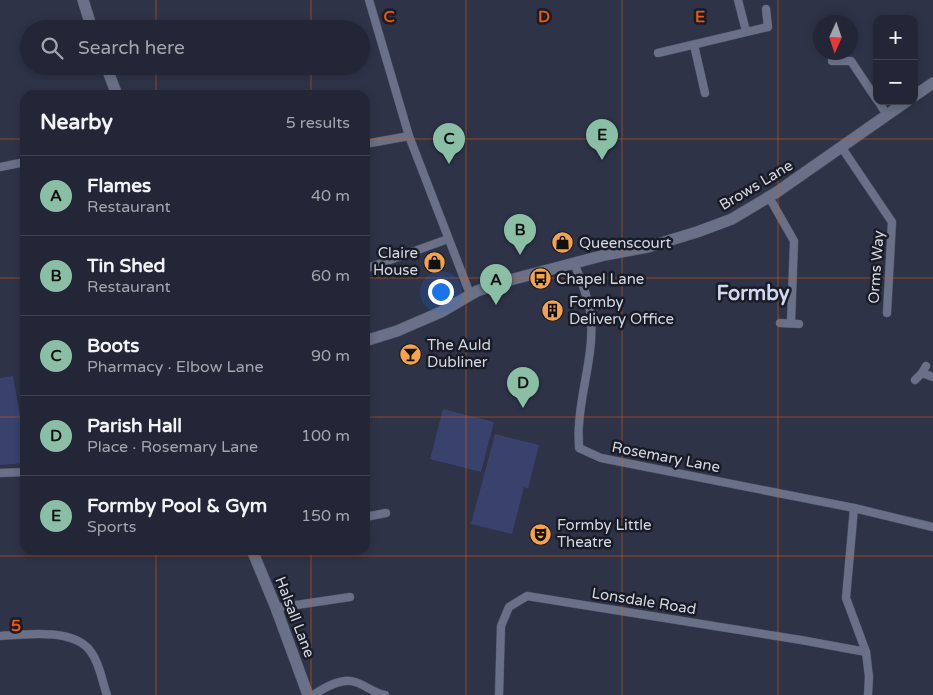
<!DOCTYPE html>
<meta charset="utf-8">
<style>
:root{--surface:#222636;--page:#2a2e3e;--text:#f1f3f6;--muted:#a2a5ad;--line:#3f4351;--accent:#8abfa5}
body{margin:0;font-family:"Varela Round",sans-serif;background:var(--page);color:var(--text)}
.controls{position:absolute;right:15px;top:15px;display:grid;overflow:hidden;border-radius:10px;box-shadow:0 2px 8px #0003}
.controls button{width:45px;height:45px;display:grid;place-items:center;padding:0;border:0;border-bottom:1px solid var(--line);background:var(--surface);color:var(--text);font:25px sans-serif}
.compass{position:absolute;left:813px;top:15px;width:45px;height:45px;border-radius:50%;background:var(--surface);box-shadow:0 2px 8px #0003;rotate:183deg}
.you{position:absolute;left:440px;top:291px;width:18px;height:18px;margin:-12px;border:4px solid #fff;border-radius:50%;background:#1a73e8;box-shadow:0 0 0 8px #1a73e833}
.badge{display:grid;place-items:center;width:32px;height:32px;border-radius:50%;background:var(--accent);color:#111;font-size:16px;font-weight:700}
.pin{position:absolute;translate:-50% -41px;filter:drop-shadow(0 1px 2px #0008)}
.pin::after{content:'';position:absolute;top:26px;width:18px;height:15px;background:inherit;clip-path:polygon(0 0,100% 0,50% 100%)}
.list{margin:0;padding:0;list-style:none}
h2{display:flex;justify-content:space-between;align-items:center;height:65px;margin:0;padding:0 20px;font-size:21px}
h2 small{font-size:16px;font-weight:400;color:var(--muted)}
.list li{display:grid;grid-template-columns:32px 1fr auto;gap:15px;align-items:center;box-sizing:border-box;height:80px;padding:0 20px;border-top:1px solid var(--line)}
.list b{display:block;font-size:19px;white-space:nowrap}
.list p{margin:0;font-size:16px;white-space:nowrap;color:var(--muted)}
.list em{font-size:16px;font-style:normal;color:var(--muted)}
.icon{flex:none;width:28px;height:28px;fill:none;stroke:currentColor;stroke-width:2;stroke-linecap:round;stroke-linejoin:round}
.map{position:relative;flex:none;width:933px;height:695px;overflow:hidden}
.search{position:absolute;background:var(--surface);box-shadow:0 2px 8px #0003;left:20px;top:20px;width:350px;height:55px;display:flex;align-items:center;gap:12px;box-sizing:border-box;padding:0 18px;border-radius:28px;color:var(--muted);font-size:19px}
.panel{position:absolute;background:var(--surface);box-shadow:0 2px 8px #0003;left:20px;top:90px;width:350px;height:465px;border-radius:15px}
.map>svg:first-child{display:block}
.green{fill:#39426d}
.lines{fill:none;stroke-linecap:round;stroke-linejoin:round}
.street-casing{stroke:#4c4f61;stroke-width:9}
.secondary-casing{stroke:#4c4f61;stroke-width:12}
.street{stroke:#6a7087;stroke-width:8}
.secondary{stroke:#6a7087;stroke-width:11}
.grid{fill:none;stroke:#e8590c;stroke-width:1;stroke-opacity:0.55}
.labels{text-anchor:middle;stroke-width:5;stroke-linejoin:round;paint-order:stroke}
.street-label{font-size:15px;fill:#d4d7e5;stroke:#191b25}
.poi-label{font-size:15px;fill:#d4d7e5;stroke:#191b25;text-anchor:start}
.district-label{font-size:20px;font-weight:bold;fill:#d1d7f2;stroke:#191b25}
.grid-label{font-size:16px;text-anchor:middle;font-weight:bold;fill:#e8590c;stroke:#191b25;stroke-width:5;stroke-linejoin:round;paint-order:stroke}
</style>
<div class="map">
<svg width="933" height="695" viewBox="0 0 933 695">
<rect width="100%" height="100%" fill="#2e3348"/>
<g class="green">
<polygon points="13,376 25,445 25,463 0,465 0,378"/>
<polygon points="443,409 494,422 481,472 430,459"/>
<polygon points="495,434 539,445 528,489 524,487 512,534 471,524"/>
</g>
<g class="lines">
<defs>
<g id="street">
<polyline points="369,0 409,136 470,294"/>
<polyline points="738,0 746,31"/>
<polyline points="694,45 705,93"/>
<polyline points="658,53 768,27 766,9"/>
<polyline points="832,61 851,61 877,100"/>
<polyline points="878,101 887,115"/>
<polyline points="365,144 409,136"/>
<polyline points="842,148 892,222 887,313"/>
<polyline points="0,167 25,162"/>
<polyline points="769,197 794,241 791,323"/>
<path d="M574,263C580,278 587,294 590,310C596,349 581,387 579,425C578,432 579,440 579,448L601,458L854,508L933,527"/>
<polyline points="365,269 448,239"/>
<polyline points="780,323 799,324"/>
<polyline points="922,373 933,377"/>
<polyline points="915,380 922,373 926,366"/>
<polyline points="0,473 25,472"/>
<polyline points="854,508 846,598 866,652 869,677 868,695"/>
<polyline points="365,517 386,513"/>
<polyline points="276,608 350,597"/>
<path d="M0,636C26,634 75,628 91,652C100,664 102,681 107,695"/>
<path d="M313,695C324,688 342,677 355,682C366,685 373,693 385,695"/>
<polyline points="499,695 501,626 509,607 527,596 801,640 866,652"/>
</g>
<g id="secondary">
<polyline points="83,0 92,29"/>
<polyline points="106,66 117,95"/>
<polyline points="914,96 933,83"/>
<polyline points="365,341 397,331 441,312 477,291 506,281 605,255 648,247 697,232 732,219 777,192 907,101"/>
<polyline points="252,550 276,608 308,695"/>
</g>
</defs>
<use href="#street" class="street-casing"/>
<use href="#secondary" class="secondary-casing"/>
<use href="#street" class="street"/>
<use href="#secondary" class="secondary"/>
</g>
<path class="grid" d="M156,0V29M311,0V29M466,0V695M622,0V695M778,0V695M156,66V95M311,66V95M0,139H25M365,139H933M0,278H25M365,278H933M0,417H25M365,417H933M156,550V695M311,550V695M0,556H933"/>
<defs>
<symbol id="shop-disc" viewBox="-11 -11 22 22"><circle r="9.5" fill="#f6a248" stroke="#191b25"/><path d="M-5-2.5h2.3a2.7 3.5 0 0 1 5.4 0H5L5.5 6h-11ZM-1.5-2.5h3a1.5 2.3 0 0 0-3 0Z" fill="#111"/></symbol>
<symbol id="bus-disc" viewBox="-11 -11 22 22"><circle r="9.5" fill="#f6a248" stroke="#191b25"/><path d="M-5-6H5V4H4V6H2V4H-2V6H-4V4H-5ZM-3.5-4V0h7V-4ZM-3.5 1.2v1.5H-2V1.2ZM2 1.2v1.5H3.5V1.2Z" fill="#111"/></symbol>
<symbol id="building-disc" viewBox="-11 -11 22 22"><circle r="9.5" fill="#f6a248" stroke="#191b25"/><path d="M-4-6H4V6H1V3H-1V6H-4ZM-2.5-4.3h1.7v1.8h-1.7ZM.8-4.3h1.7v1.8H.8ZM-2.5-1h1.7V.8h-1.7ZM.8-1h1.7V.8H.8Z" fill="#111"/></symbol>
<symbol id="bar-disc" viewBox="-11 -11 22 22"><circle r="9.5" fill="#f6a248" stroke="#191b25"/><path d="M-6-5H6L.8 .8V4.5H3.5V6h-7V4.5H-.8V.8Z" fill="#111"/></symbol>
<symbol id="theatre-disc" viewBox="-11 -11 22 22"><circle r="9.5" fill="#f6a248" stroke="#191b25"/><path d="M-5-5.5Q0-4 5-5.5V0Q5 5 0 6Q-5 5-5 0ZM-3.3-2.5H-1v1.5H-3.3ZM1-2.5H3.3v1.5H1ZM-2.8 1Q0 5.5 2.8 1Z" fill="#111"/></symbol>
</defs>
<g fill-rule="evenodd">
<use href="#shop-disc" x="550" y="230" width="25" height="25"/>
<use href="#shop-disc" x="422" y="250" width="25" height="25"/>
<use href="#bus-disc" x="528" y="266" width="25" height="25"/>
<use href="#building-disc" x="540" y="298" width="25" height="25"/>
<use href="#bar-disc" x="398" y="342" width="25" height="25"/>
<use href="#theatre-disc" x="528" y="522" width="25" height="25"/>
</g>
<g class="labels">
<g class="street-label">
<text transform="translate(756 185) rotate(-31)" y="5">Brows Lane</text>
<text transform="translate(876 267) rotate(-86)" y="5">Orms Way</text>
<text transform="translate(666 457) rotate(11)" y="5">Rosemary Lane</text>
<text transform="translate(644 601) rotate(9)" y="5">Lonsdale Road</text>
<text transform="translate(295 617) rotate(69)" y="5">Halsall Lane</text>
</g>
<g class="poi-label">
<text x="579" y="248">Queenscourt</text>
<text x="418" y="258" text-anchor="end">Claire<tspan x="418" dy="17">House</tspan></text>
<text x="556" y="284">Chapel Lane</text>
<text x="569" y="307">Formby<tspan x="569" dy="17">Delivery Office</tspan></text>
<text x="427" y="350">The Auld<tspan x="427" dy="17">Dubliner</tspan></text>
<text x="557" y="530">Formby Little<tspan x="557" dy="17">Theatre</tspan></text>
</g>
<g class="district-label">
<text x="753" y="300">Formby</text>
</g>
</g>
<g class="grid-label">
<text x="389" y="22">C</text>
<text x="544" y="22">D</text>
<text x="700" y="22">E</text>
<text x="16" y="631">5</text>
</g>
</svg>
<div class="controls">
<button>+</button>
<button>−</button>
</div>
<svg class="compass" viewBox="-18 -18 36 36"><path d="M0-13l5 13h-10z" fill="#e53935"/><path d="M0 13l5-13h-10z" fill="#a2a5ad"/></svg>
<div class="you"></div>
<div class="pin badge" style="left:496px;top:305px">A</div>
<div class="pin badge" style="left:520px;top:255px">B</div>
<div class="pin badge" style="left:449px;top:164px">C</div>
<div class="pin badge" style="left:523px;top:408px">D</div>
<div class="pin badge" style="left:602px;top:160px">E</div>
<div class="search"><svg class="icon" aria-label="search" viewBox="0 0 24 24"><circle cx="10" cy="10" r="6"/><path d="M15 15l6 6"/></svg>Search here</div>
<section class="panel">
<h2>Nearby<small>5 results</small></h2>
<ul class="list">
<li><span class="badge">A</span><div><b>Flames</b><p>Restaurant</p></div><em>40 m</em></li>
<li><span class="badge">B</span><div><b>Tin Shed</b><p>Restaurant</p></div><em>60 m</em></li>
<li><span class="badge">C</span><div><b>Boots</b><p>Pharmacy · Elbow Lane</p></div><em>90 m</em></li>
<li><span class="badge">D</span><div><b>Parish Hall</b><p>Place · Rosemary Lane</p></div><em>100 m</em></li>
<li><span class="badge">E</span><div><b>Formby Pool &amp; Gym</b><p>Sports</p></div><em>150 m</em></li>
</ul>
</section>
</div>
